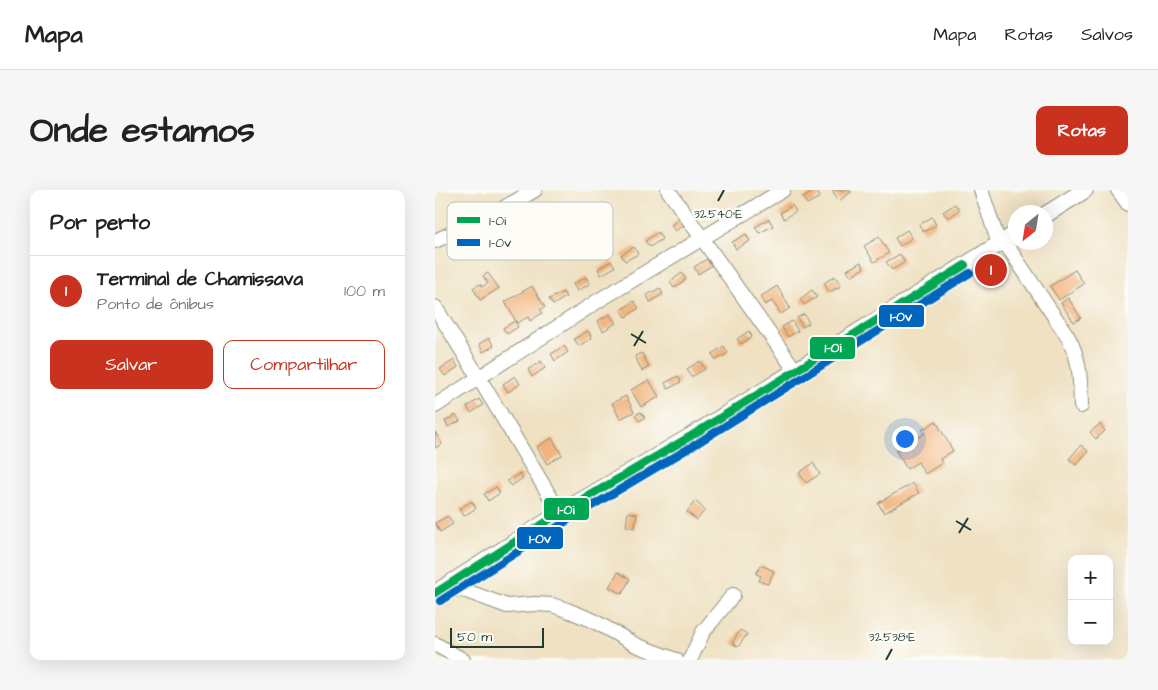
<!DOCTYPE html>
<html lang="pt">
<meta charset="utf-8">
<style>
:root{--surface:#fff;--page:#f6f6f6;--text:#222;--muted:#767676;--line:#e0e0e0;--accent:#c8321e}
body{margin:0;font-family:"Architects Daughter",sans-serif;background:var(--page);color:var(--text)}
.controls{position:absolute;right:15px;bottom:15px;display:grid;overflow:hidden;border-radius:10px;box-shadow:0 5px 20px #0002}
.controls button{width:45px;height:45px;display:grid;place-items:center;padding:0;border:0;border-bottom:1px solid var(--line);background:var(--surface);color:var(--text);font:25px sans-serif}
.compass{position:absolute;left:573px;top:15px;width:45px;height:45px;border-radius:50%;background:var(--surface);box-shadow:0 5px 20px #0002;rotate:210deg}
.scale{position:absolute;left:15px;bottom:12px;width:94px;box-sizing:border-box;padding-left:5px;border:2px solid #1f3d34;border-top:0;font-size:14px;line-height:18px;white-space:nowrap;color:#1f3d34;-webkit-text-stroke:4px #fdfcf7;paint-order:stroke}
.you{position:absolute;left:469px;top:248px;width:18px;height:18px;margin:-12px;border:4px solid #fff;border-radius:50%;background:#1a73e8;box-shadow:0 0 0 8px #1a73e833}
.badge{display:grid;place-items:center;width:32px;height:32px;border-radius:50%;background:var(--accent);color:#fff;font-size:16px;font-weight:700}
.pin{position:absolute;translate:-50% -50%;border:2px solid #fff;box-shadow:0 1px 5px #0006}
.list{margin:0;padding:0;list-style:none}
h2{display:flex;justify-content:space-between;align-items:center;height:65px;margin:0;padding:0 20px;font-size:21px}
h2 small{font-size:16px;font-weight:400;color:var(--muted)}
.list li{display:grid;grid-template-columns:32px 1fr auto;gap:15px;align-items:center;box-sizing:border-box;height:70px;padding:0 20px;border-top:1px solid var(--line)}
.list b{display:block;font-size:19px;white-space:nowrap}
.list p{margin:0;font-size:16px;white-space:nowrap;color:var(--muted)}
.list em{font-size:16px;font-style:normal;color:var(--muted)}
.actions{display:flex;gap:10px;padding:15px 20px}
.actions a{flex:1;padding:11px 0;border:1px solid var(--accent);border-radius:10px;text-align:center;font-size:18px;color:var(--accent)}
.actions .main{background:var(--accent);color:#fff}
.map{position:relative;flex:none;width:693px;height:470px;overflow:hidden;border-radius:10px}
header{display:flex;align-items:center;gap:30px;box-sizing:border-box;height:70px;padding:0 25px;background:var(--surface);border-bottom:1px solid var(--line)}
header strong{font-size:24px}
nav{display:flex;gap:28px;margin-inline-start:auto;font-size:18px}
.intro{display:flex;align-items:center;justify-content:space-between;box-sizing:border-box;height:120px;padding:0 30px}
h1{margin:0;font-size:35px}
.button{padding:12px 22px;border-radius:10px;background:var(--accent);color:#fff;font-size:18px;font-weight:700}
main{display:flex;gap:30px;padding:0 30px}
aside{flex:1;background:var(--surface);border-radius:10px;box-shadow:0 5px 20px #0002}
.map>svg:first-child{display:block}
.building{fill:#f2b37d}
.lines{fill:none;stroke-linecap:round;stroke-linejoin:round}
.minor-casing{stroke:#878f7b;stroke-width:16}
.tertiary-casing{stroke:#878f7b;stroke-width:18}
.minor{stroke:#fff;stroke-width:14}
.tertiary{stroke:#fff;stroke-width:16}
.bus-1-casing{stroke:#fdfcf7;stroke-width:11}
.bus-2-casing{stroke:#fdfcf7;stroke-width:11}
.bus-1{stroke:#00a651;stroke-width:8}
.bus-2{stroke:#0065bd;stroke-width:8}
.ticks{fill:none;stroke:#1f3d34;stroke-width:2}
.key{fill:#fdfcf7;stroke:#bac3bc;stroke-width:1}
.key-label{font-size:14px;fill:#1f3d34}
.ticks-label{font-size:12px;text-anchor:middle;fill:#1f3d34;stroke:#fdfcf7;stroke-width:4.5;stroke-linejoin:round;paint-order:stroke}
.line-badge{stroke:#fdfcf7;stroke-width:2}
.badge-label{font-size:14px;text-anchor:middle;font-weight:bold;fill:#fff}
</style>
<header>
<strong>Mapa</strong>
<nav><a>Mapa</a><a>Rotas</a><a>Salvos</a></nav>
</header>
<div class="intro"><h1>Onde estamos</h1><a class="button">Rotas</a></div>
<main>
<aside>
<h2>Por perto<small></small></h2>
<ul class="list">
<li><span class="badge">1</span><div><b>Terminal de Chamissava</b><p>Ponto de ônibus</p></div><em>100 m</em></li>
</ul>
<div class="actions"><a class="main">Salvar</a><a>Compartilhar</a></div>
</aside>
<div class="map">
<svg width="693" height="470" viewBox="0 0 693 470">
<rect width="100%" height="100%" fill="#fdfcf7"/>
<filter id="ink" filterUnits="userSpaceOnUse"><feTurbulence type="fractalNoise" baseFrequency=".02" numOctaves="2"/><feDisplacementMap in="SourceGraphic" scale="10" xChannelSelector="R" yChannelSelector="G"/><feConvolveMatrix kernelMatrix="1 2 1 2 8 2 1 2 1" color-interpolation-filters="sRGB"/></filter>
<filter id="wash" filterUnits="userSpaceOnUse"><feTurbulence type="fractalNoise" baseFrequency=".0096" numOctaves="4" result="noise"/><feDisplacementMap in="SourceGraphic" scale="20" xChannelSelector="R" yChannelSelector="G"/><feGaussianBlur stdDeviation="1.12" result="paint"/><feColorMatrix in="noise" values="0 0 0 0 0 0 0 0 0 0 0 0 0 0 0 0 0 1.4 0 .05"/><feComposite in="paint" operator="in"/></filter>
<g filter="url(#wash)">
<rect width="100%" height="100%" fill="#efe1c2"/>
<g id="blocks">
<g class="building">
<polygon points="381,0 385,7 372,14 368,8"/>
<polygon points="397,0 414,0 416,2 404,11"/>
<polygon points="520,14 525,20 513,28 508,22"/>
<polygon points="357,15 361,21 349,29 345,23"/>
<polygon points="247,27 251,34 240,41 236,35"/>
<polygon points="497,27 501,35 489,42 484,35"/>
<polygon points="334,29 338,36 324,43 320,37"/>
<polygon points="472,40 477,48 465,56 460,48"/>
<polygon points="223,42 227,49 215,57 210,51"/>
<polygon points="311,44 315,51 301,59 297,52"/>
<polygon points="444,47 454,63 439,72 429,56"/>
<polygon points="199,57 203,64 190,71 186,65"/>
<polygon points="465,64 470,72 457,80 451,72"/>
<polygon points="272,69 276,76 263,84 259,77"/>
<polygon points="176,71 180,77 166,85 163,79"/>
<polygon points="426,72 429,78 416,86 412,80"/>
<polygon points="640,80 649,94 624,110 615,96"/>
<polygon points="53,83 64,98 45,110 38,98 45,94 47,97 53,93 48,86"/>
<polygon points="247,83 251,89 239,98 235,92"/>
<polygon points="400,86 406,96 394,102 389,93"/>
<polygon points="151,87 155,94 142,101 138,94"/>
<polygon points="97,96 110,117 105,120 107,123 95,131 93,127 82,133 70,112"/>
<polygon points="342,96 355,118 346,124 337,111 330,115 325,107"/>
<polygon points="225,98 228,104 215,112 212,105"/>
<polygon points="377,100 382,107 369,115 365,109"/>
<polygon points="128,102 131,107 118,115 114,109"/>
<polygon points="633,108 646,128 639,132 626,113"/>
<polygon points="199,111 204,118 191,127 186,120"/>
<polygon points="175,124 181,133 168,141 163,131"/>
<polygon points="369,124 374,133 368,137 362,128"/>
<polygon points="80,131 83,137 72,144 68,138"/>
<polygon points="357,131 363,141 353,147 347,137"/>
<polygon points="153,141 157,148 144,156 139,149"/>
<polygon points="314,141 317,147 306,154 302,149"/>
<polygon points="54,148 59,156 48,162 44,154"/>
<polygon points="129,156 133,162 120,171 116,164"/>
<polygon points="289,156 293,163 281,170 277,164"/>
<polygon points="207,163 214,177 207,181 200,166"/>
<polygon points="19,170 23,177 10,186 5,179"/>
<polygon points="106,171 110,178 97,187 93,180"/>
<polygon points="265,171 270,179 256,187 252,179"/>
<polygon points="80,186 85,194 73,202 68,194"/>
<polygon points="243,186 246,192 233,199 230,193"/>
<polygon points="214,190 224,207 206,217 196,200"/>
<polygon points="191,206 199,222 185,229 177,213"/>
<polygon points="44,209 48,215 36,223 32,217"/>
<polygon points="206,222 210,228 204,231 200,225"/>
<polygon points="21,225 25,231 13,237 10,231"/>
<polygon points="501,231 518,261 505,269 507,273 490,284 483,272 472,279 461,261 489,244 487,240"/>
<polygon points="665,234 670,241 661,249 655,242"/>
<polygon points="0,242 7,254 0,258"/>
<polygon points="117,248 127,265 112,274 102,257"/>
<polygon points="646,255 653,261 641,275 634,269"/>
<polygon points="378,273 385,284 371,293 364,283"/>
<polygon points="85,283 88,288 76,296 72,291"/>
<polygon points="478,293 484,303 449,323 443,313"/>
<polygon points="61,297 65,303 53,311 49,304"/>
<polygon points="37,311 41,318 29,326 24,319"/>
<polygon points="260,311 270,320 262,330 252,322"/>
<polygon points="193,322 202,324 200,338 191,336"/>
<polygon points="13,326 18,334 5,342 0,333"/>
<polygon points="326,375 339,381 333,394 324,391 326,386 321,384"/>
<polygon points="183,382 195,389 187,404 174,397"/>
<polygon points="305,440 312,444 303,457 297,453"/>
</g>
</g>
</g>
<g filter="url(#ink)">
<use href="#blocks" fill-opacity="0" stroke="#878f7b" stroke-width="1"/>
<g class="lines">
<defs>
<g id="minor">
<polyline points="233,0 360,180"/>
<polyline points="546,0 564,54"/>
<polyline points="683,0 693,14"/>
<polyline points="0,51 60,23 100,0"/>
<path d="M569,51L633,147C646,171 645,189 646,216"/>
<polyline points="0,117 44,188 125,323"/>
<polyline points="0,216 166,109 348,0"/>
<polyline points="10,397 31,401 72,416 100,414 117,415 132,420 157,430 201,455 241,470"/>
<polyline points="0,454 28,470"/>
<polyline points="255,470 268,442 298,405"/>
</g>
<g id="tertiary">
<polyline points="610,25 650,0"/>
<polyline points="0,403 125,323 256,246 580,44"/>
</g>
</defs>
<use href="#minor" class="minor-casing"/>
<use href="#tertiary" class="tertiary-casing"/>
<use href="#minor" class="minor"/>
<use href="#tertiary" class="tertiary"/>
<defs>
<polyline id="bus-1" points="0,403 125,323 256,246 530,75"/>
<polyline id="bus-2" points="5,411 130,332 261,254 535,83"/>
</defs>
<use href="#bus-1" class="bus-1-casing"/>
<use href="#bus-2" class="bus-2-casing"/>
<use href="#bus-1" class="bus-1"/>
<use href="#bus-2" class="bus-2"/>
</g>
</g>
<path class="ticks" d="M283,11L289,0M196,144L211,153M199,156L208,141M521,331L536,340M524,343L533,328M451,470L457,459"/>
<rect x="12" y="12" width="166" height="58" rx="8" class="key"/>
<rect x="22" y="27" width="23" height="6" fill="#00a651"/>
<rect x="22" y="49" width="23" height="7" fill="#0065bd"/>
<g class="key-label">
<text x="54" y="35">1-0i</text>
<text x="54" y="57">1-0v</text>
</g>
<g class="ticks-label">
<text x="283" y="28">32.540°E</text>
<text x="457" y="451">32.538°E</text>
</g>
<g class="line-badge">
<rect x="443" y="114" width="47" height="24" rx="5" fill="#0065bd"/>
<rect x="374" y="146" width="47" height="24" rx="5" fill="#00a651"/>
<rect x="108" y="307" width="47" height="24" rx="5" fill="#00a651"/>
<rect x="81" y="336" width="48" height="24" rx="5" fill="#0065bd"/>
</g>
<g class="badge-label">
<text x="466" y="131">1-0v</text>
<text x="398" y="162">1-0i</text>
<text x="131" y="324">1-0i</text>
<text x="105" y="353">1-0v</text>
</g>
</svg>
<div class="controls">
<button>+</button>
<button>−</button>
</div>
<svg class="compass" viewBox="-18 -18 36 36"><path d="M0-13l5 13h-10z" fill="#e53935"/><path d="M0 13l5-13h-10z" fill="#767676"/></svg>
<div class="scale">50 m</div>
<div class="you"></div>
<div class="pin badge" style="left:556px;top:80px">1</div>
</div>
</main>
